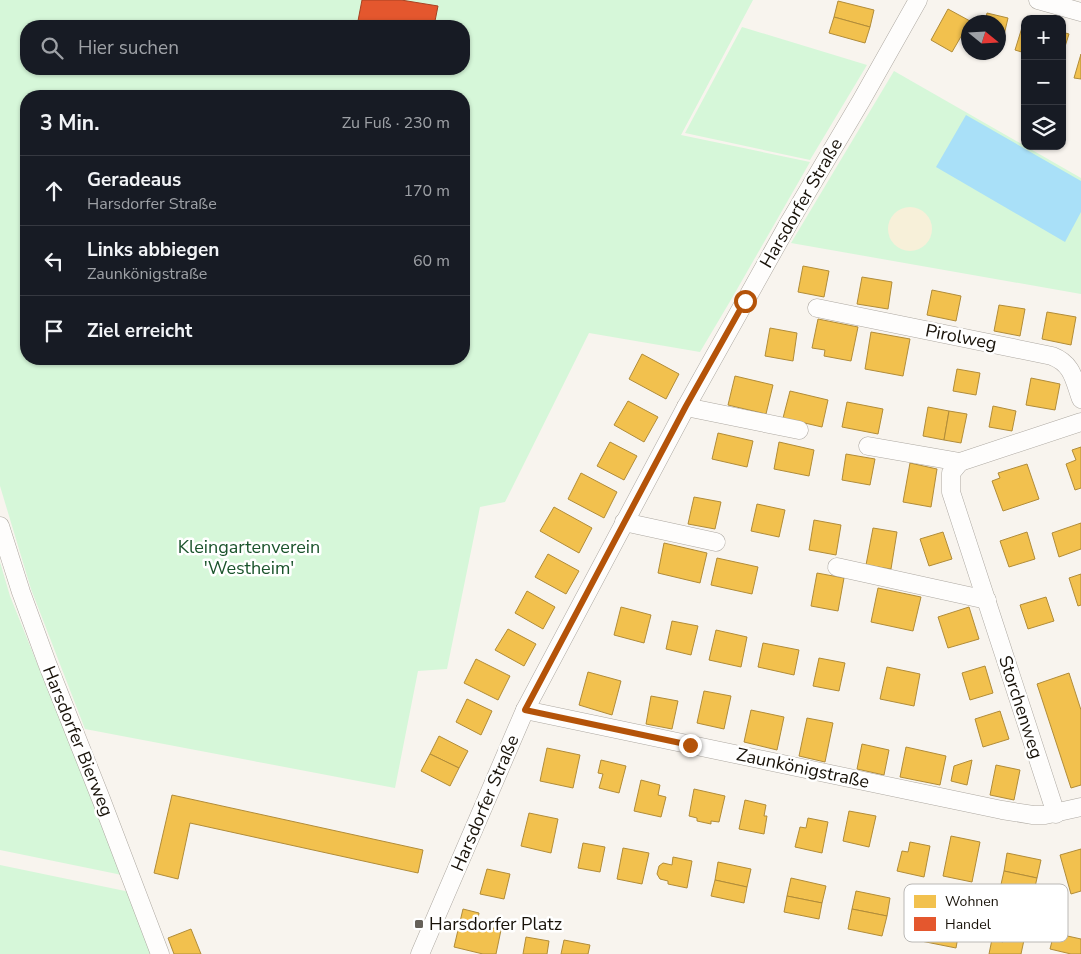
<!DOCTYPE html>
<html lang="de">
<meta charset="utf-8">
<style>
:root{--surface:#171b24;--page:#242831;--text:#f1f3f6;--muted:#9ea1a6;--line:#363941}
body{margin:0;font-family:"Nunito Sans",sans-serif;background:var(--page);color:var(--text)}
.controls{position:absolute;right:15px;top:15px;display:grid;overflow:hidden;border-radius:10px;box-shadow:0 1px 4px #0004}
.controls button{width:45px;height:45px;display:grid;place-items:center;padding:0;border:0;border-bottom:1px solid var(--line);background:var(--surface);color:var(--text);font:25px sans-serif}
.compass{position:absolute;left:961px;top:15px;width:45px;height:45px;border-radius:50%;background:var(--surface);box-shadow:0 1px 4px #0004;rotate:108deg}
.stop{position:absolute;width:15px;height:15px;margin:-11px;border:4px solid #b45309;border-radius:50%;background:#fff}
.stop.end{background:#b45309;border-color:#fff;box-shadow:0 1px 5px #0008}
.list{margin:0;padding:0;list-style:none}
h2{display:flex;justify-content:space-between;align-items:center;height:65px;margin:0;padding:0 20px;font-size:21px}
h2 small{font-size:16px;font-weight:400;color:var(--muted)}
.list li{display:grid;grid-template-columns:32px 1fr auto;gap:15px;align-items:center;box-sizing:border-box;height:70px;padding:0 20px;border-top:1px solid var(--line)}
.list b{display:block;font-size:19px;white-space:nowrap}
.list p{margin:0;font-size:16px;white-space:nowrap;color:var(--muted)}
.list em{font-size:16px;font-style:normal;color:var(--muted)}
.icon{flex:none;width:28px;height:28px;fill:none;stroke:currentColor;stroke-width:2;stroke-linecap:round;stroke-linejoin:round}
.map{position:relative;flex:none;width:1081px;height:954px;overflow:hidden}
.search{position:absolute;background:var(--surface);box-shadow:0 1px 4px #0004;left:20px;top:20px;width:450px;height:55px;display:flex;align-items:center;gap:12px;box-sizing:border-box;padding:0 18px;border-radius:20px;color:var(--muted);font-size:19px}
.panel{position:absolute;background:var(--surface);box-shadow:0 1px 4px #0004;left:20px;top:90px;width:450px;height:275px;border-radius:20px}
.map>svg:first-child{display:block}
.green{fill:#d6f7d9;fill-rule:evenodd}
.sand{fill:#f7f0d9}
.water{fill:#a9e0f8}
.homes{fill:#f2c14e;stroke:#b18c39}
.shops{fill:#e4572e;stroke:#a74223}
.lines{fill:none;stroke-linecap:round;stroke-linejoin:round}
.minor-casing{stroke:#ada8a1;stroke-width:19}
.minor{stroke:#fefdfc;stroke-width:18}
.route{stroke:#b45309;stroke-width:6}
.poi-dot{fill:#666159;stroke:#fff;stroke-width:2}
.labels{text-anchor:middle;stroke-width:5;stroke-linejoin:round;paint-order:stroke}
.street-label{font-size:18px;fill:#181209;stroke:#fff}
.park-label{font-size:18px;fill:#1a532b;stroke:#fff}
.poi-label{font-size:18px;fill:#181209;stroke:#fff;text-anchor:start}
.key{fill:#fff;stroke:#bab8b5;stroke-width:1}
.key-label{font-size:14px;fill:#181209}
</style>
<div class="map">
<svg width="1081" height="954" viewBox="0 0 1081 954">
<rect width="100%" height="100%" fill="#f8f4ee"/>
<g class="green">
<path d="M0,0H753L681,135L810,162L732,298L700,352L589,333L505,502L480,507L447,669L418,671L395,788L85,729L31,589L0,486ZM26,26H464V69H26ZM26,96H464V359H26Z"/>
<polygon points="742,27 867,65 810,160 685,133"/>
<polygon points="894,71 1081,178 1081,294 791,243"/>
<polygon points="0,562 10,596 122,875 0,850"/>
<polygon points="0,865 130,892 151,954 0,954"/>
</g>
<circle class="sand" cx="910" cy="229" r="22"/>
<polygon class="water" points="966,115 1081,181 1081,212 1065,242 936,167"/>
<g class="homes">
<polygon points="838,1 874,10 870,27 834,17"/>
<polygon points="948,9 970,21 952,52 931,40"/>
<polygon points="987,13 1008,18 1001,48 998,47 998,22 985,22"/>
<polygon points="834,17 870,27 865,43 829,33"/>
<polygon points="1024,21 1025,21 1025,53 1015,50"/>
<polygon points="1062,32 1069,34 1062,56"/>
<polygon points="1081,54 1081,79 1074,78"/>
<polygon points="803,266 829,271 824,297 798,292"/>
<polygon points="862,277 892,282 888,309 857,304"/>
<polygon points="932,290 961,296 956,321 927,315"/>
<polygon points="999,305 1025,309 1020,336 994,331"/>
<polygon points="1047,312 1076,317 1071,345 1042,339"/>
<polygon points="818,319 858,327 851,361 824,356 825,350 812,348"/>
<polygon points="770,328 797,333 793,361 765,356"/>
<polygon points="871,332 910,339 903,376 865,369"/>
<polygon points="642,354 679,374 666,399 629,379"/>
<polygon points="957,369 980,373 976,395 953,391"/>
<polygon points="735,376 773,385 766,414 728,405"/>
<polygon points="1031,378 1060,384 1055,410 1026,405"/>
<polygon points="790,391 828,400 822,427 783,418"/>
<polygon points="628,401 658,417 644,442 614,425"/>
<polygon points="847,402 883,409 878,434 842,427"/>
<polygon points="993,406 1016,411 1012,431 989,427"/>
<polygon points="928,407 949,411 944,440 923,436"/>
<polygon points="949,411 967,414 961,443 944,440"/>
<polygon points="718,433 753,441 747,467 712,459"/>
<polygon points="610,442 637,456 624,480 597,466"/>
<polygon points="779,442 814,450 809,476 774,469"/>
<polygon points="1081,447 1081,488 1075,490 1066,464 1076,460 1072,450"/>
<polygon points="846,454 875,459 870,485 842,480"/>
<polygon points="910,463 937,469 931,507 903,502"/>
<polygon points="1027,464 1039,499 1003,511 992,481 1000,478 998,473"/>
<polygon points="581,473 617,492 604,518 568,499"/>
<polygon points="694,497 721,502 715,529 688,524"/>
<polygon points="757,504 785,510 779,537 751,531"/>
<polygon points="554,507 592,528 579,553 540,531"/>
<polygon points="814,520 841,525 836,555 809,550"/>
<polygon points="1081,523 1081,549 1059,557 1052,533"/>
<polygon points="873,528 897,532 891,569 866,565"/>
<polygon points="943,532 952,559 929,566 920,539"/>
<polygon points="1027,532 1035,559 1009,567 1000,541"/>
<polygon points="664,543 707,553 700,583 658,573"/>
<polygon points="548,554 579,571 566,594 535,577"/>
<polygon points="717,558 758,567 752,594 711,585"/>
<polygon points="817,573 844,578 838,611 811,606"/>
<polygon points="1081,574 1081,605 1078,606 1069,578"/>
<polygon points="878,588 921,597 913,631 871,622"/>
<polygon points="527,591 555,607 543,629 515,613"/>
<polygon points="1046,597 1054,621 1028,629 1020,605"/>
<polygon points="621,607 651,615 644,643 614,635"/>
<polygon points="969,607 979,639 948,648 938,617"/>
<polygon points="672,621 698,626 691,655 666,649"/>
<polygon points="508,629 536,644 524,666 495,650"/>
<polygon points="716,630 747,637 741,667 709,660"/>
<polygon points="763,643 799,650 794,675 758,667"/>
<polygon points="819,658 845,663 839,691 813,686"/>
<polygon points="476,659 510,676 498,700 464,683"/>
<polygon points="985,666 993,693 970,700 962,673"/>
<polygon points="887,667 920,674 914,706 880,699"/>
<polygon points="588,672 621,681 612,715 579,705"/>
<polygon points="1069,673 1081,710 1081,785 1071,788 1037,684"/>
<polygon points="704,691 731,696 724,729 697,723"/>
<polygon points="651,696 678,701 672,729 646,724"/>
<polygon points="467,699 492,711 481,735 456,722"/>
<polygon points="751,710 784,717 777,750 744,742"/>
<polygon points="1000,711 1009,739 983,747 975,719"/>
<polygon points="807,718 833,723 825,762 799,756"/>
<polygon points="439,736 468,751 459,768 430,754"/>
<polygon points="862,744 889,750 884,775 857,769"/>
<polygon points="906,747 946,756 940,785 900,777"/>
<polygon points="547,748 580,755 573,788 540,781"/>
<polygon points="430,754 459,768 450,786 421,771"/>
<polygon points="601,760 626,766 619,793 599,788 603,774 598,773"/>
<polygon points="972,760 967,785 951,781 954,766"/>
<polygon points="996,765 1020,770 1014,800 990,795"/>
<polygon points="641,780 660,785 658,795 666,797 661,817 634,811"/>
<polygon points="694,789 725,796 719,822 711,821 711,824 697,821 697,818 689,816"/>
<polygon points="172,795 423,850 418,873 190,823 178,879 154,873"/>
<polygon points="745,800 766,805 764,816 767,816 764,834 739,829"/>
<polygon points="849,811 876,816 869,847 843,841"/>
<polygon points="529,813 558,819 551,853 521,846"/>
<polygon points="808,818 828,822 822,853 795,847 800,827 806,828"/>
<polygon points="951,836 980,842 972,882 943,876"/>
<polygon points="910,842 930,846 924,877 897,871 902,851 908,852"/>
<polygon points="583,843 605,847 600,872 578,868"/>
<polygon points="623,848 649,853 642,884 617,879"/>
<polygon points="1081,849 1081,891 1071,894 1060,855"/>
<polygon points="1007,853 1041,860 1037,878 1004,871"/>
<polygon points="673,857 692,861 687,888 668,884 668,881 660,879 657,874 659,866 663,863 672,865"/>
<polygon points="718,862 751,869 747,887 715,880"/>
<polygon points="487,869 510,874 504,899 480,894"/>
<polygon points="1004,871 1037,878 1033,896 1000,889"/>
<polygon points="791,878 826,886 822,903 787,896"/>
<polygon points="715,880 747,887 744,903 711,896"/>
<polygon points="856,891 890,898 887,916 852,909"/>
<polygon points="787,896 822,903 819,919 784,912"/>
<polygon points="463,909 479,913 477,924 501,930 496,954 483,954 454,947"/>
<polygon points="852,909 887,916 882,936 848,929"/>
<polygon points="925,924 959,931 956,948 921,941"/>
<polygon points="191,929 201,954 174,954 168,938"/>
<polygon points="1054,933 1081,939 1081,954 1071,954 1050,949"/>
<polygon points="1004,935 1024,940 1021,954 989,954 992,939 1003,942"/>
<polygon points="526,937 549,941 547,954 523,954"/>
<polygon points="564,940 590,945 588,954 561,954"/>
</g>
<polygon class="shops" points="362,0 401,0 438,6 434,26 357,26"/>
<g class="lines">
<defs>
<g id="minor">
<polyline points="1038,0 1081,12"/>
<path d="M817,308L1052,356C1073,364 1074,380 1081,399"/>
<polyline points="686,407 799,430"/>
<polyline points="868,446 960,462 1081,422"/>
<polyline points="960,462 951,473 951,492 1056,814"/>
<polyline points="624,522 716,542"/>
<polyline points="0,526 21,592 47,663 101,799 160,954"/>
<polyline points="837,567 987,600"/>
<polyline points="525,710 1002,810 1033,815 1045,815 1081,807"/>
<polyline points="420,954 525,710 686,407 790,221 861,101 918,0"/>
</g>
</defs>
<use href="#minor" class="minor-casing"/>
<use href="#minor" class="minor"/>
</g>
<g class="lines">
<polyline class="route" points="690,745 525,710 686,406 745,301"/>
</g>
<rect class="poi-dot" x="414" y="919" width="10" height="10" rx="2.5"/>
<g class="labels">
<g class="street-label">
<text transform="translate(801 203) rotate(-60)" y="6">Harsdorfer Straße</text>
<text transform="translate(961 337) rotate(11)" y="6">Pirolweg</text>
<text transform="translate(1021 707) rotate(72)" y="6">Storchenweg</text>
<text transform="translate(78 741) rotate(68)" y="6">Harsdorfer Bierweg</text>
<text transform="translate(803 768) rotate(12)" y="6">Zaunkönigstraße</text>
<text transform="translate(485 803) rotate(-67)" y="6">Harsdorfer Straße</text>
</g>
<g class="park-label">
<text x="249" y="553">Kleingartenverein<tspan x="249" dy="21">'Westheim'</tspan></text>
</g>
<g class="poi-label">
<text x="429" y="930">Harsdorfer Platz</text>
</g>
</g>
<rect x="904" y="884" width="164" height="58" rx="8" class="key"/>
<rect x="914" y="895" width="22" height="13" fill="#f2c14e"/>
<rect x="914" y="917" width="22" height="14" fill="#e4572e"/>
<g class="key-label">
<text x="945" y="906">Wohnen</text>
<text x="945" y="929">Handel</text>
</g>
</svg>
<div class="controls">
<button>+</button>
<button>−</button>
<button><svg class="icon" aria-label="layers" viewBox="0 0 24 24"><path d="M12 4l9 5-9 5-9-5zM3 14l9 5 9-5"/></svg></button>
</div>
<svg class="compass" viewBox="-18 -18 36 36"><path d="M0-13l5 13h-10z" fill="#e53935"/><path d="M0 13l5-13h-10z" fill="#9ea1a6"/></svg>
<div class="stop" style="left:745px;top:301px"></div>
<div class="stop end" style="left:690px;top:745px"></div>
<div class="search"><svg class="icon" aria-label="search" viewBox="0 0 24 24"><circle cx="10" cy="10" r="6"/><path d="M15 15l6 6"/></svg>Hier suchen</div>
<section class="panel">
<h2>3 Min.<small>Zu Fuß · 230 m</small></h2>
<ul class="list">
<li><svg class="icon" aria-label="ahead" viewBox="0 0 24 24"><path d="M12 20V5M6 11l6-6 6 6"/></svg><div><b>Geradeaus</b><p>Harsdorfer Straße</p></div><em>170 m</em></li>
<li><svg class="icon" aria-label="left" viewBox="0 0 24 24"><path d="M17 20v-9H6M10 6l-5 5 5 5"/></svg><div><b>Links abbiegen</b><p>Zaunkönigstraße</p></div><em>60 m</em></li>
<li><svg class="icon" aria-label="arrive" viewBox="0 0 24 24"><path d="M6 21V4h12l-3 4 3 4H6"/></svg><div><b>Ziel erreicht</b></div></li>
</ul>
</section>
</div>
